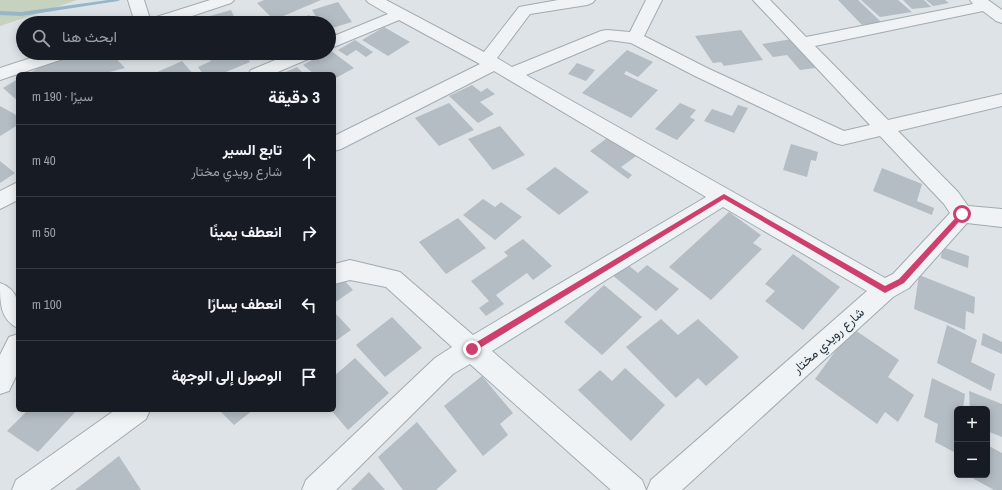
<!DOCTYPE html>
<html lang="ar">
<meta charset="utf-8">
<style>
:root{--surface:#171b24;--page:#242831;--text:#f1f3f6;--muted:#9ea1a6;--line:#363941}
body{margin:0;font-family:"Archivo Narrow",Vazirmatn,sans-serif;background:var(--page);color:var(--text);direction:rtl}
.controls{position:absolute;right:12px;bottom:12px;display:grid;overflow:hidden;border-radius:6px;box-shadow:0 2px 10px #0003}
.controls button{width:36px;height:36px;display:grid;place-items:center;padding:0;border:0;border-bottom:1px solid var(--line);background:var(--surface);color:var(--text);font:20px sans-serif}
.stop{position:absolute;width:12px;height:12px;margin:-9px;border:3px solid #ce3f6d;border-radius:50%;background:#fff}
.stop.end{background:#ce3f6d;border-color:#fff;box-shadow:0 1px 4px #0008}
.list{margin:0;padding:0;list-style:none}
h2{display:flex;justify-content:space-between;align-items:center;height:52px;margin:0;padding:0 16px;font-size:17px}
h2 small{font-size:13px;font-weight:400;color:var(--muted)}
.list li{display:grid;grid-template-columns:26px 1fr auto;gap:12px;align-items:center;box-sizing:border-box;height:72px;padding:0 16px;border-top:1px solid var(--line)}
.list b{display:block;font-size:15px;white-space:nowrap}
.list p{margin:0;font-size:13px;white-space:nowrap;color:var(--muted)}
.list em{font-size:13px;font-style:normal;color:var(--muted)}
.icon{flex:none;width:22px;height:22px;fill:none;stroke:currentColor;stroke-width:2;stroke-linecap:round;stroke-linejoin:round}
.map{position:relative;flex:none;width:1002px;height:490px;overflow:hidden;direction:ltr}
.search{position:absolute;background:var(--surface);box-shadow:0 2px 10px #0003;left:16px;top:16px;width:320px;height:44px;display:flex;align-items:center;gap:10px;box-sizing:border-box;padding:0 14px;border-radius:22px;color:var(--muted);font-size:15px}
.panel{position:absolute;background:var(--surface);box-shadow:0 2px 10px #0003;left:16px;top:72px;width:320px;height:340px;border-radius:6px;direction:rtl}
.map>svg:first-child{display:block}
.green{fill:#c6d1be}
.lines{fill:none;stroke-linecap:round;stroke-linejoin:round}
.stream{fill:#97b7c8;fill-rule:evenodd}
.building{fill:#b4bdc4}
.minor-casing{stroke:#a2abb1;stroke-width:2}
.minor{fill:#eff3f5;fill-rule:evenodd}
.route{fill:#ce3f6d}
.labels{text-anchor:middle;stroke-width:3;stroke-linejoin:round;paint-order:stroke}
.street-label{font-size:13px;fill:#26333d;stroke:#ecf1f5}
</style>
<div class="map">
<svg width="1002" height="490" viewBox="0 0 1002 490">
<rect width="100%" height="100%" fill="#dde3e7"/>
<polygon class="green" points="0,0 77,0 0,26"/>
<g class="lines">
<polygon class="stream" points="108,0 120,0 118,1 21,16 0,15 0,11 21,12"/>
</g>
<g class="building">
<polygon points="264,0 321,0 274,20 257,3"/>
<polygon points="838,0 858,0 881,22 862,25"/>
<polygon points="861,0 898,0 912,12 880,17"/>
<polygon points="903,0 924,0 931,7 912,9"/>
<polygon points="926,0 945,0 949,3 933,6"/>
<polygon points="338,2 352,22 329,29 329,23 320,23 312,10"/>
<polygon points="231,10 237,23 205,23 203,18"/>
<polygon points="309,15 315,23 288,23"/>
<polygon points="384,27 410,42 388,56 362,40"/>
<polygon points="741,30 763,60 724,66 721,62 713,63 695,36"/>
<polygon points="798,38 823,67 800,70 787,55 773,57 762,44"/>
<polygon points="355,40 373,52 366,57 356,50 347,56 338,50"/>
<polygon points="329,50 330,50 354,68 334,79 334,74 314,74 303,65 324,53 329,53"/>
<polygon points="627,50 653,62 638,77 626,71 624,74 658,90 631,118 582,93"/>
<polygon points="87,53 111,53 125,68 102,74 28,74 42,66"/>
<polygon points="206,53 243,53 250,62 221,74 203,74 198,67 211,61"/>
<polygon points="182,61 193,74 153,74"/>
<polygon points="577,63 595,70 586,81 568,74"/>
<polygon points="297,67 304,74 281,74"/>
<polygon points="18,79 18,101 3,88"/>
<polygon points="472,85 481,92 487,88 495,94 480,102 494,114 478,123 449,96"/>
<polygon points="449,103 474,130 439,146 415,118"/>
<polygon points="680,103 696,110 690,117 695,120 677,140 655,129"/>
<polygon points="738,105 748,108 734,133 704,121 712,109 732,116"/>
<polygon points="0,106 18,116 18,125 0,136"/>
<polygon points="500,126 525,155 493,170 468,139"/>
<polygon points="611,135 639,154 621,167 632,175 628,179 590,151"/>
<polygon points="791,144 818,152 816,161 811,160 807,177 783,170"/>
<polygon points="0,161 15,173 0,183"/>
<polygon points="555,167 589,192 559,215 526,189"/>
<polygon points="882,168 922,184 917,201 934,208 932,215 873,191"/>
<polygon points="483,199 495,207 501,202 522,217 495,240 463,215"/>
<polygon points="729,212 761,235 753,243 762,249 711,300 669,267"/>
<polygon points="458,218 486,248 446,274 419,242"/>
<polygon points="523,239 552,266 533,280 527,273 496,295 504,304 486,316 479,308 489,301 471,281 508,256 504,252"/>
<polygon points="942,247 969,256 968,268 941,258"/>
<polygon points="793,254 840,287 803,330 765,301 775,291 765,284"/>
<polygon points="624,262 638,273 647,265 679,289 656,311 611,274"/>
<polygon points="919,275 975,297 974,314 966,311 965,330 914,309"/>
<polygon points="342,278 353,290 334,303 334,284"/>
<polygon points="604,285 642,317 602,355 564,322"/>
<polygon points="334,312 351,330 334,342"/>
<polygon points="392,317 422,348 385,377 356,345"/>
<polygon points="661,319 678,335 698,319 739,357 706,386 698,378 676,398 626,347"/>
<polygon points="947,325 977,340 971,362 995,374 991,391 937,363"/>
<polygon points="852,328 899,360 888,377 914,395 898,422 885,412 877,424 815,379"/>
<polygon points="983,333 1002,342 1002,354 981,345"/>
<polygon points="355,358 389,393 348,430 331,410 334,410 334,376"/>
<polygon points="625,368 665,405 631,441 578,390 600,370 612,381"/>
<polygon points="482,376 513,413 500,424 508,435 483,456 444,406"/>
<polygon points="932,378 965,394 963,409 957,409 956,453 935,442 938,424 924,417"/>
<polygon points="969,391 1002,404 1002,437 987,431 987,409 970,409"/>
<polygon points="28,410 77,410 38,452 7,431"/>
<polygon points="219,410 253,410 234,425"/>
<polygon points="417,422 457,471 436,490 403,490 378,457"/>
<polygon points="987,445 1002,453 1002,490 994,490 967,475 987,475"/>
<polygon points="119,456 141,490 75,490"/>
<polygon points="369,472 385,490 351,490"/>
</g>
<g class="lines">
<defs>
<g id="minor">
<polygon points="128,0 144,0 150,19 210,0 234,0 231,3 171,23 135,23"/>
<path d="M366,0H386L484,52L519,7L558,0H595L592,3L587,5L530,14L497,58L512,67L601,31L607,30L630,32L646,0H662L644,36L707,68L844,131L870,125L753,0H770L806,37L973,4L970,0H988L1002,10V23L996,21L983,11L815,46L888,120L1002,94V106L898,131L958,192L968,206L1002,209V227L967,223L909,288L893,297L682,490H647L651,480L867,291L723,207L492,351L642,480L646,490H611L470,364L453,374L336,490H302L306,480L435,358L452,347L386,287L350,280L334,284V264L350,260L400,272L473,335L706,197L494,71L341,149L334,151V136L480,64L399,20L329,49V38L388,14L369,3ZM609,40L631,43L695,76L835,143L842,145L880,136L944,204L950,213L893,274L885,278L526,75Z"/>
<polygon points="46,53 71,53 69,57 0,80 0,68"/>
<polygon points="292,53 315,53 313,57 273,74 248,74 251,70"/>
<polygon points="18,182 18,200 0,209 0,191"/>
<path d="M0,283C22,291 18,308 18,328C0,320 0,302 0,283Z"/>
<polygon points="18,334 18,372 9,391 0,394 0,355 9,337"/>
<polygon points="115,410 150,410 146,419 50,490 12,490 16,480"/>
</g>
</defs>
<use href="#minor" class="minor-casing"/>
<use href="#minor" class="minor"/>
</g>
<polygon class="route" points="724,194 885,286 899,279 960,213 962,212 966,214 904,283 885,293 724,199 475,351 470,351 470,346"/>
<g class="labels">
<g class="street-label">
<text transform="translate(828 340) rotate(-42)" y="5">شارع رويدي مختار</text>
</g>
</g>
</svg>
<div class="controls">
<button>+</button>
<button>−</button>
</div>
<div class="stop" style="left:962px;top:214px"></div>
<div class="stop end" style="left:472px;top:349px"></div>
<div class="search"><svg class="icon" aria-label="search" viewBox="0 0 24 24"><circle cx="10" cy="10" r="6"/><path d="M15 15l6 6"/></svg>ابحث هنا</div>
<section class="panel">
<h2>3 دقيقة<small>سيرًا · 190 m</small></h2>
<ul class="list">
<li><svg class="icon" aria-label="ahead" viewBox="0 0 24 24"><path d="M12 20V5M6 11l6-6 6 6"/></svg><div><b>تابع السير</b><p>شارع رويدي مختار</p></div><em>40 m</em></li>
<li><svg class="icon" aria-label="right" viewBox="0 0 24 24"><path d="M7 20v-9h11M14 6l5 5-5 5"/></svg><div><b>انعطف يمينًا</b></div><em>50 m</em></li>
<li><svg class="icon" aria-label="left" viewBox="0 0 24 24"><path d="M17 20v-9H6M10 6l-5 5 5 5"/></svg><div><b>انعطف يسارًا</b></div><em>100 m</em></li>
<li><svg class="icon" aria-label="arrive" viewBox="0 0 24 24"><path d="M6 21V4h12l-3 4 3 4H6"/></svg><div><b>الوصول إلى الوجهة</b></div></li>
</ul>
</section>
</div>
